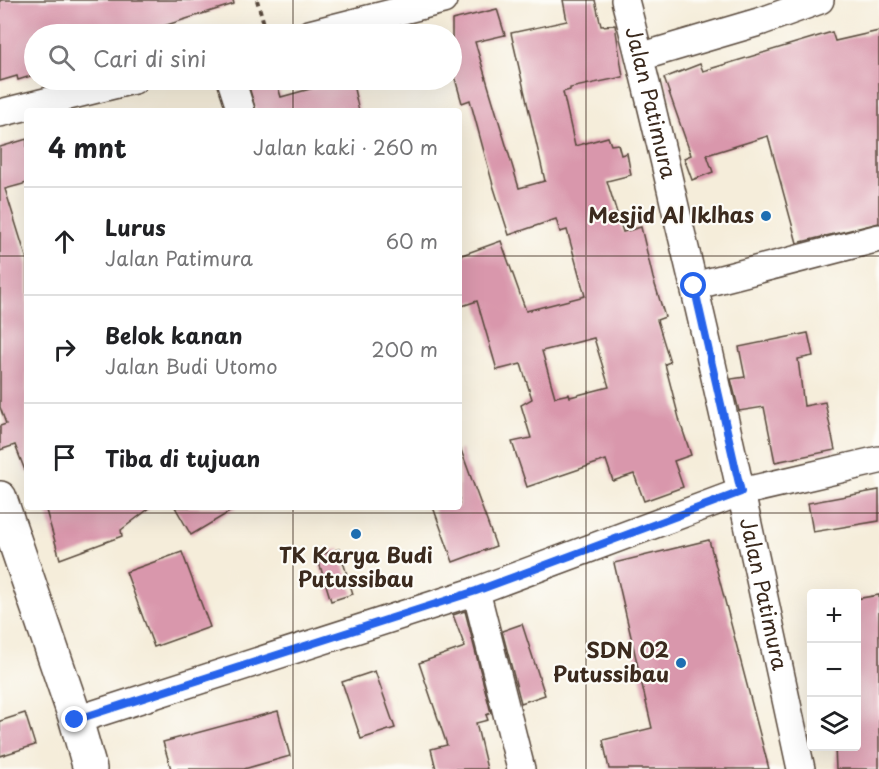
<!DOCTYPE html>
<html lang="id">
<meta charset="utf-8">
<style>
:root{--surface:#fff;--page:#f6f6f6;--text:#202124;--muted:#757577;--line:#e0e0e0}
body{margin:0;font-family:"Playpen Sans",sans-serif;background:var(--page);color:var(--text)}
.controls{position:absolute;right:18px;bottom:18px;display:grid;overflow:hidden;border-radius:6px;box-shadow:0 6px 24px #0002}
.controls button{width:54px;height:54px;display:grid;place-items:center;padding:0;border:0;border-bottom:2px solid var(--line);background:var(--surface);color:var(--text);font:30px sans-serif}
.stop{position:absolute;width:18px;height:18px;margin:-14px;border:4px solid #2563eb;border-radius:50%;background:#fff}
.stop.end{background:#2563eb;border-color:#fff;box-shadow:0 2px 6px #0008}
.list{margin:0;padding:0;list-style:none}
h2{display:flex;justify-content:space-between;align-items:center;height:78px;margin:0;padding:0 24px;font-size:26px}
h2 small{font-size:20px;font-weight:400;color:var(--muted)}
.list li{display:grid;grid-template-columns:39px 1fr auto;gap:18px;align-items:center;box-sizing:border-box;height:108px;padding:0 24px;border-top:2px solid var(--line)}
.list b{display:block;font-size:22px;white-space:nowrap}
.list p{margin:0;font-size:20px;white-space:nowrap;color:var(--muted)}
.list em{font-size:20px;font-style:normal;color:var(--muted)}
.icon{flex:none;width:33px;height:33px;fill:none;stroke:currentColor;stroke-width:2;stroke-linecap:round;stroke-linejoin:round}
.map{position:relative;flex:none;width:879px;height:769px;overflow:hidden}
.search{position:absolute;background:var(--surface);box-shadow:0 6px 24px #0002;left:24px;top:24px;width:438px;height:66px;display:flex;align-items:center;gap:15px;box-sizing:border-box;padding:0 21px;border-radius:33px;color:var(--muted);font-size:22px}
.panel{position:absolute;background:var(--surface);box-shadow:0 6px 24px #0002;left:24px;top:108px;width:438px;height:402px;border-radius:6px}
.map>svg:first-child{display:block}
.building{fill:#d997ac;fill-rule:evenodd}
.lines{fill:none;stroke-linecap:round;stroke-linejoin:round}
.minor-casing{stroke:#57473a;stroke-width:30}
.highway-casing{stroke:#57473a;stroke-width:36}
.path{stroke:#57473a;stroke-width:4;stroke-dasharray:4.5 4.5;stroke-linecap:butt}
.minor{stroke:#fff;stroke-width:27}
.highway{stroke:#fff;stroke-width:33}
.route{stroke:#2563eb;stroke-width:8}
.grid{fill:none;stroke:#3b2a1e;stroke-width:1.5;stroke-opacity:0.55}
.poi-dot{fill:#1f6fb2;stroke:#fdfcf7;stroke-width:2}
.labels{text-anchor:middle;stroke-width:4.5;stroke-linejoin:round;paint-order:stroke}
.street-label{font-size:21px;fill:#3b2a1e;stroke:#fdfcf7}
.poi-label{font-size:21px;font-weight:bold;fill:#3b2a1e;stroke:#fdfcf7;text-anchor:end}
</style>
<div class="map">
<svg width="879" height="769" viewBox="0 0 879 769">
<rect width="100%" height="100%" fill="#fdfcf7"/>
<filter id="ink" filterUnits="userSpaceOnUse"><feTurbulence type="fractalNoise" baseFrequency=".0167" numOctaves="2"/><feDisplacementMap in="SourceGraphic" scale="12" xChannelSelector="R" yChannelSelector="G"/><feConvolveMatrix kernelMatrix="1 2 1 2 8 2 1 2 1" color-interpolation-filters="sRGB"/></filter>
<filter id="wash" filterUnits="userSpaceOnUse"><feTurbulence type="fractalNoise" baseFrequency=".008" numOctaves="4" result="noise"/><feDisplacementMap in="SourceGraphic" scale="24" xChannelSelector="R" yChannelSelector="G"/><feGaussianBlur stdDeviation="1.35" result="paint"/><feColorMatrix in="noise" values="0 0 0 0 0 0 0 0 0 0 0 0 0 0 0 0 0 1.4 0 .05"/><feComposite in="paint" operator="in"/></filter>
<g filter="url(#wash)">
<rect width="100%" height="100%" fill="#f5edda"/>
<g id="blocks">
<g class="building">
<polygon points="0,0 233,0 234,4 138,34 34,34 34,75 18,80 17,76 0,81"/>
<path d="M563,0H595L601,26L615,25L623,77L570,88V90L563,92L575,146L608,137L611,145L618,144L621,155L627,153L631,175L607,181L623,232L641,227L653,278L665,317L657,320L670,362L665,364L680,422L691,455L674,461L683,487L644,501L634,474L613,481L606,460L527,487L512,442L531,438L521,405L532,399L521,364L497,370L477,301L462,306L459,296V256L501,241L526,311L585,296L567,230L560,232L556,219L509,235L493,185L470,100L462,103L452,68V20L497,9L505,35L475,42L519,188L545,181L511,33L567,21ZM594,338L609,387L570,397L569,394L555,397L542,351Z"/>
<polygon points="879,31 879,223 797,243 768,136 707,155 713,172 692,180 684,158 691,155 664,78 700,64 703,71 832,32 835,41"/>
<polygon points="247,80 276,80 281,97 328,84 327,80 352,80 359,111 256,111"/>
<polygon points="27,139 27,183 5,189 27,260 27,473 26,473 15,445 0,450 0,426 6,424 0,407 0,147"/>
<polygon points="808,333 813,356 798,359 804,406 825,402 835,450 775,462 764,407 739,411 731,379 745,377 739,347"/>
<polygon points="459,450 461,450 496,546 453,562 433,507 459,507"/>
<polygon points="879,490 879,521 813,532 808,503"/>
<polygon points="45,507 151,507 121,530 122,536 60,559"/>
<polygon points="175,507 238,507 191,535"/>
<polygon points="709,540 769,769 609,769 603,740 652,728 614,563"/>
<polygon points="339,549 353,594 331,601 317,556"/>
<polygon points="182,552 210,627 154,647 126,572"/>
<polygon points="879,595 879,769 836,769 835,747 856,747 856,599"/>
<polygon points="465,611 491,713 486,715 488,720 476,723 487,769 436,769 431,749 447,745 419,663 465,647 453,615"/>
<polygon points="522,624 545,695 521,703 502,631"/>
<polygon points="375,671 395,728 361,739 342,682"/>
<polygon points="278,711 290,756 244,769 171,769 163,742"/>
<polygon points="25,713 35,745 0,756 0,721"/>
</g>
</g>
</g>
<g filter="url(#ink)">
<use href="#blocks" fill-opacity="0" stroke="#57473a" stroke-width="1.5"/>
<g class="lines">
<defs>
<g id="minor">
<path id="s1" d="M625,0C643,70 660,141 676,211C721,397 761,583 801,769"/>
<polyline points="309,34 443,0"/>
<polyline points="640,57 762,21 820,0"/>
<polyline points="231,80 241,111"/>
<polyline points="0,113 134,80"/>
<polyline points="694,286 879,238"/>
<polyline points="476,591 521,769"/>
<polyline points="76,720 476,591 741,492 879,460"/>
</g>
<polyline id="highway" points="0,498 76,720 90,769"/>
</defs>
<use href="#minor" class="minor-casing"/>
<use href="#highway" class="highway-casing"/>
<polyline class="path" points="257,0 267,34"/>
<use href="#minor" class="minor"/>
<use href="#highway" class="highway"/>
</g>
</g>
<g class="lines" filter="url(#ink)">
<polyline class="route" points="75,720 476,591 741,492 694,286"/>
</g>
<path class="grid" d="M293,0V34M586,0V769M293,80V111M0,256H27M459,256H879M293,507V769M0,513H879"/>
<g class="poi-dot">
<circle cx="766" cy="216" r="6"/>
<circle cx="356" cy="534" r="6"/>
<circle cx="681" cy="663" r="6"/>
</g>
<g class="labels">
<g class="street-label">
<text dy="7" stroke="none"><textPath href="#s1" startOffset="106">Jalan Patimura</textPath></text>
<text dy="7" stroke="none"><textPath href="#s1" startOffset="610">Jalan Patimura</textPath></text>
</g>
<g class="poi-label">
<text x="754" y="223">Mesjid Al Iklhas</text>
<text x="356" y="563" text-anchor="middle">TK Karya Budi<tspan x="356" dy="24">Putussibau</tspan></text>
<text x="669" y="658">SDN 02<tspan x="669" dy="24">Putussibau</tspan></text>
</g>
</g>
</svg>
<div class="controls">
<button>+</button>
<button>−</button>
<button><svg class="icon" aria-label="layers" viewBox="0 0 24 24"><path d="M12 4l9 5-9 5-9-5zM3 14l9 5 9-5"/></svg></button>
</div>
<div class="stop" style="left:694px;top:286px"></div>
<div class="stop end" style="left:75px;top:720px"></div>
<div class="search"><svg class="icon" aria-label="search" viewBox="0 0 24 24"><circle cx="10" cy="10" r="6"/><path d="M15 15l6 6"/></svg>Cari di sini</div>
<section class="panel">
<h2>4 mnt<small>Jalan kaki · 260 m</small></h2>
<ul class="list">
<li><svg class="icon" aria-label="ahead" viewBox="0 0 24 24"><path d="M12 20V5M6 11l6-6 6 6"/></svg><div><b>Lurus</b><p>Jalan Patimura</p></div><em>60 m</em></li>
<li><svg class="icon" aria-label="right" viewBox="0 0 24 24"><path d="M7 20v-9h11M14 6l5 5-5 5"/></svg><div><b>Belok kanan</b><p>Jalan Budi Utomo</p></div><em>200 m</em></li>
<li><svg class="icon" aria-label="arrive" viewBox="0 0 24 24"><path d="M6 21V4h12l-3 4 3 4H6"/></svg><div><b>Tiba di tujuan</b></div></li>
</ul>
</section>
</div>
